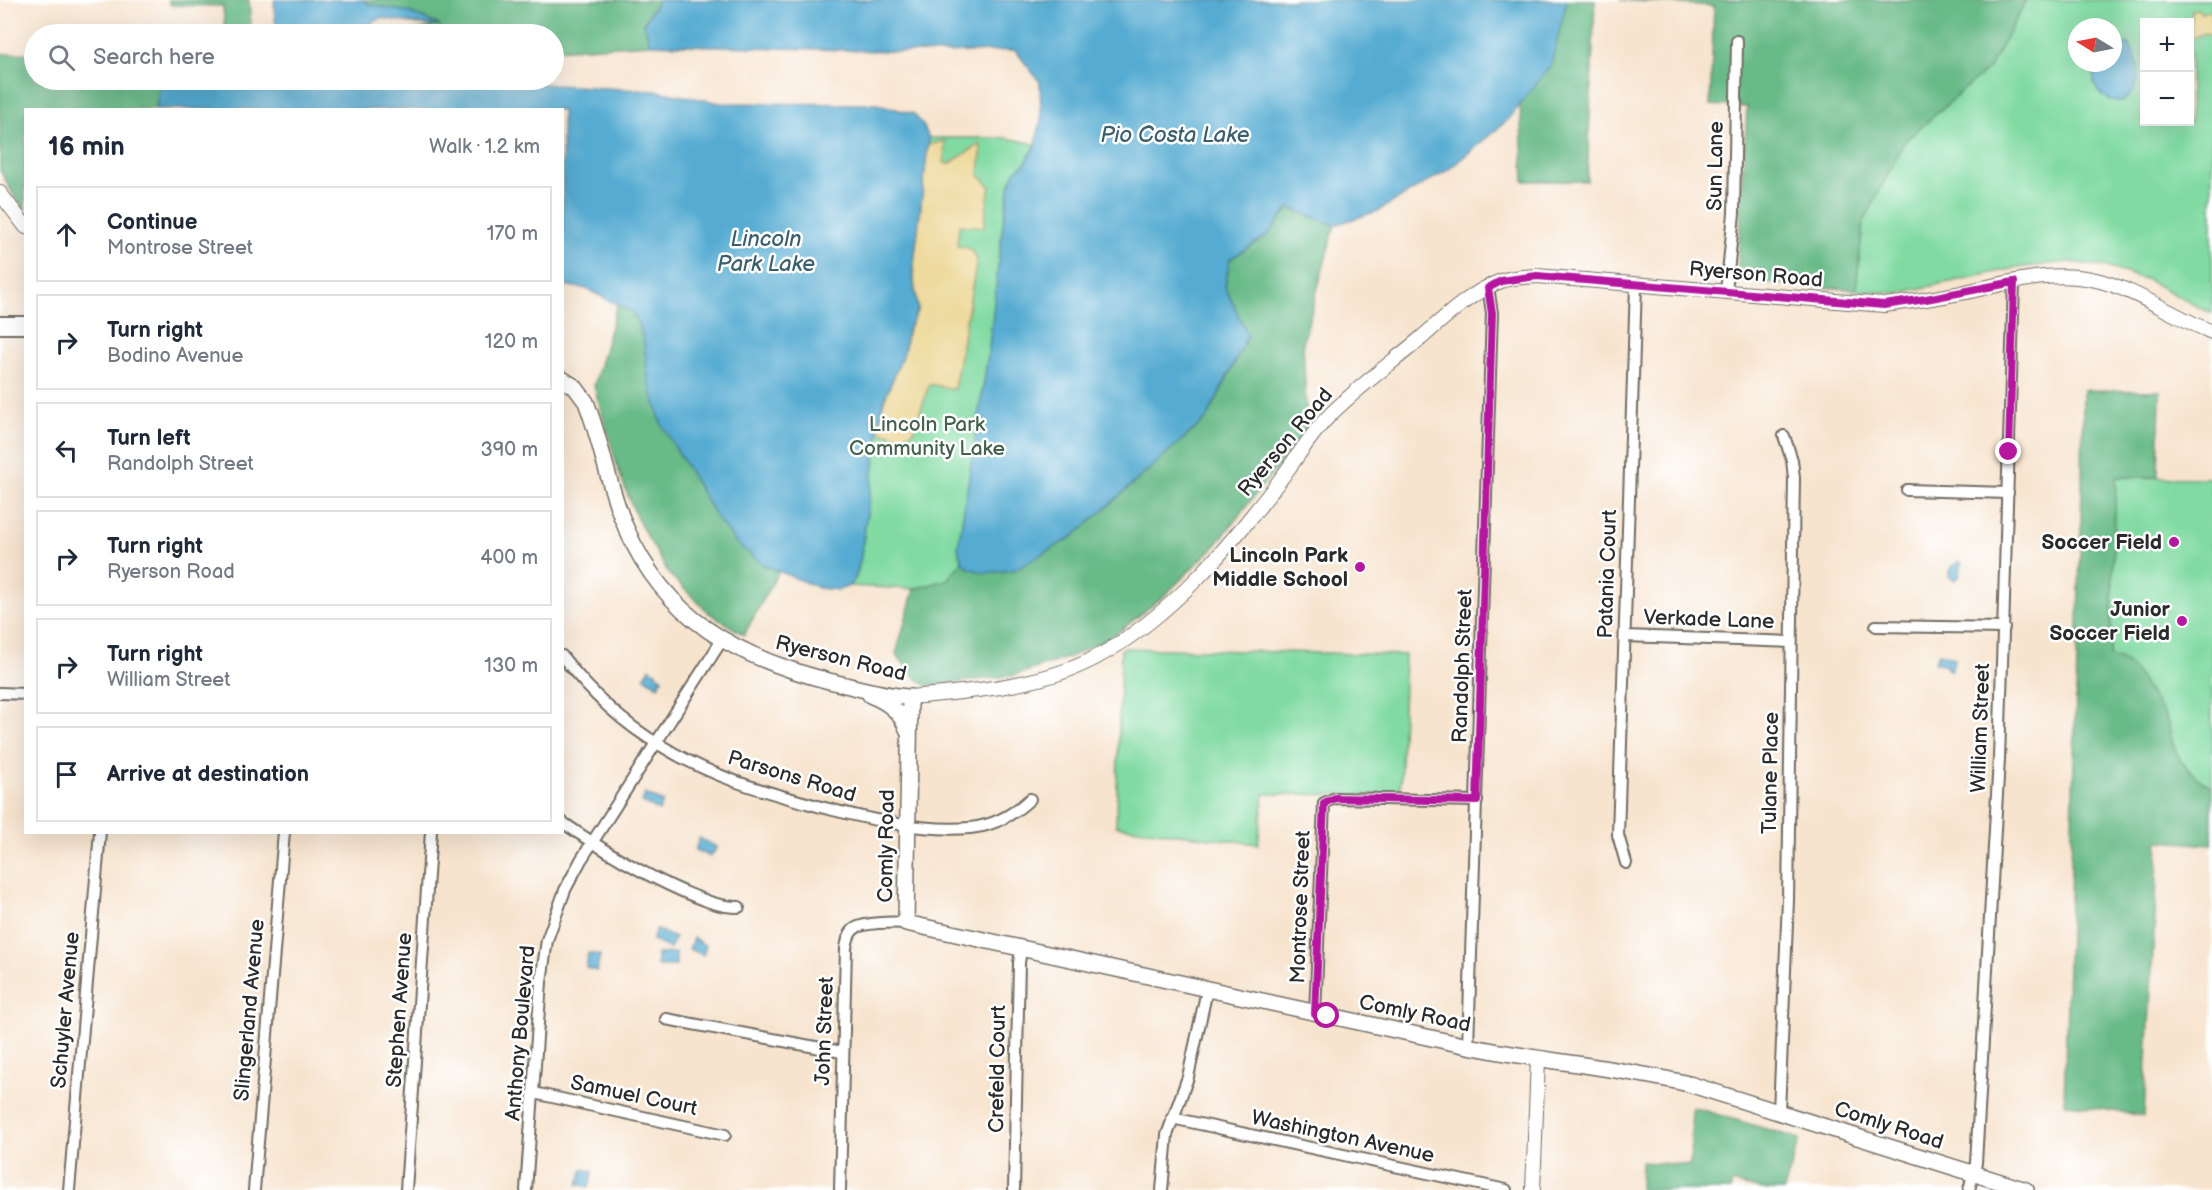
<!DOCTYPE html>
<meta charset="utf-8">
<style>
:root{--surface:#fff;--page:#f2f2f3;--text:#1f2937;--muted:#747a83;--line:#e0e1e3}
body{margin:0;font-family:"Balsamiq Sans",sans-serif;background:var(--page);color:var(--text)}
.controls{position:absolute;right:18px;top:18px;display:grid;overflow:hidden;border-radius:0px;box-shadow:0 6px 24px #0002}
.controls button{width:54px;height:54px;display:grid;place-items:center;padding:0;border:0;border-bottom:2px solid var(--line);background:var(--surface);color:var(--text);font:30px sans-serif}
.compass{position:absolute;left:2068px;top:18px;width:54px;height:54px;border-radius:50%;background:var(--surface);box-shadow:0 6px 24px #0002;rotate:280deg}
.stop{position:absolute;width:18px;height:18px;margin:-14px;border:4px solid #b5179e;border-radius:50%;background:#fff}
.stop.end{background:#b5179e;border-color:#fff;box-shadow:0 2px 6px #0008}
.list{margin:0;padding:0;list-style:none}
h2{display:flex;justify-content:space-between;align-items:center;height:78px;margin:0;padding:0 24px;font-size:26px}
h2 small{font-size:20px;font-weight:400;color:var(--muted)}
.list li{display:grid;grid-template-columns:39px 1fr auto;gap:18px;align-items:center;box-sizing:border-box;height:96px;margin:0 12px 12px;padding:0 12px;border:2px solid var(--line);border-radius:0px}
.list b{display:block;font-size:22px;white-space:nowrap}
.list p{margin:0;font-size:20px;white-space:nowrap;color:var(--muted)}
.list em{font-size:20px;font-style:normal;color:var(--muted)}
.icon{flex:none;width:33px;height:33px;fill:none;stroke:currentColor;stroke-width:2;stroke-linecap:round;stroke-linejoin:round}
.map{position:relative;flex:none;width:2212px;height:1190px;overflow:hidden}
.search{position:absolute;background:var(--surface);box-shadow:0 6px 24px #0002;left:24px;top:24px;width:540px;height:66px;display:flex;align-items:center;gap:15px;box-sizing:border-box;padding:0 21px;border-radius:33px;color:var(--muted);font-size:22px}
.panel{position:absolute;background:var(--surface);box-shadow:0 6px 24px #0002;left:24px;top:108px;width:540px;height:726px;border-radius:0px}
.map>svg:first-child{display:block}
.green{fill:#80daa1;stroke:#568266;stroke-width:1.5;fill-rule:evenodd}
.forest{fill:#68ba87;stroke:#4a7259;stroke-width:1.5}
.sand{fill:#eeda9e;stroke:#8c8264;stroke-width:1.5}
.water{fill:#54abd1;stroke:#406b7e;stroke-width:1.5}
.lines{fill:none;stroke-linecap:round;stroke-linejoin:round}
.minor-casing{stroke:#726c64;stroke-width:14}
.tertiary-casing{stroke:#726c64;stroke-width:16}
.secondary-casing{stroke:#726c64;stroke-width:18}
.primary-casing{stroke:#726c64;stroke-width:20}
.minor{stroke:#fff;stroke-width:10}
.tertiary{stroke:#fff;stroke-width:14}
.secondary{stroke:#fff;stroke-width:15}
.primary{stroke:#fff;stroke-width:16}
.route{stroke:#b5179e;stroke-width:8}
.poi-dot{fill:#b5179e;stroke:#fff;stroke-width:2}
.labels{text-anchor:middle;stroke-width:5;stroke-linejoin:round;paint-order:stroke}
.street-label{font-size:21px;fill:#2b2b2b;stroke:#fff}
.park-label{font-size:21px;fill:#44604e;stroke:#fff}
.poi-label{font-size:21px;font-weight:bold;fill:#2b2b2b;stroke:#fff;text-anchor:end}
.water-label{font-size:22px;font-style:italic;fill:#3b5e6d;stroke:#fff}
</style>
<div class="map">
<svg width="2212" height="1190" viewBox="0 0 2212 1190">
<rect width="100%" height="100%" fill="#fff"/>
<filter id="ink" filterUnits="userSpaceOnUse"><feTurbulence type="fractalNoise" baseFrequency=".0167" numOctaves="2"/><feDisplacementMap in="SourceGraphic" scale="12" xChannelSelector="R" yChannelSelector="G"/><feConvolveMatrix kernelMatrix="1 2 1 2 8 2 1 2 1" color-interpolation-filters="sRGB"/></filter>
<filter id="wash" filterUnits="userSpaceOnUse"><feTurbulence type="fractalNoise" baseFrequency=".008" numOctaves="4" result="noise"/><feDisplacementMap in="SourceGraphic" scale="24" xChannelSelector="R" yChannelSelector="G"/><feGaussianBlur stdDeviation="1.35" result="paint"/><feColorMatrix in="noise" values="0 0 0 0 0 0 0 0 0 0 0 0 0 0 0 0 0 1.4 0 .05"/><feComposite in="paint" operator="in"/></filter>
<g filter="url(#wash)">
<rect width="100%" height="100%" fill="#f7e4cf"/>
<g class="green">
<path d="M2026,0H2212V313L2200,308L2148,280L2106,267L2070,262L2016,268L1898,293L1856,290L1863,224L1904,142L1990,67ZM2144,22H2190V122H2144ZM2077,27H2113V63H2077Z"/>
<polygon points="929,138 1007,138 1036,144 1026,162 1015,172 1010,183 1003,224 989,349 958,548 962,562 947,580 914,589 849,586 855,579 860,562 883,403 923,192"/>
<polygon points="2116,477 2212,478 2212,787 2197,778 2181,761 2173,745 2166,717 2110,658"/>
<polygon points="1124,648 1405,655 1400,795 1264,794 1258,844 1116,826 1121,650"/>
</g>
<g class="forest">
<polygon points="168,0 249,0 251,34 225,34 223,6 171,5"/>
<polygon points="364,0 658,0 644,23 650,44 554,50 554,34 399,34 439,25 409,12 368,4"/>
<polygon points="1536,0 1595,0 1587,181 1524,181 1520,104"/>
<polygon points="1620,0 2026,0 1990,67 1904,142 1863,224 1856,290 1737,280 1747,107 1710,105 1714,6"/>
<polygon points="34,53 34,80 161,80 156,109 26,110 25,209 14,196 0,170 0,54"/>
<polygon points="1289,208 1335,225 1303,342 1307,429 1215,546 1165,595 1116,634 1070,657 1012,676 927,686 915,677 896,654 914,589 947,580 962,562 969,568 1014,570 1074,536 1207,418 1248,336 1225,287 1230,259 1267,236"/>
<polygon points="617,305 632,312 639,325 644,341 648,379 764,565 779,571 744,635 709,613 669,574 637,519 619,472 594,386"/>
<polygon points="2083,390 2160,391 2158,477 2116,477 2110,657 2120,659 2132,667 2166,717 2173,745 2181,761 2197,778 2212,787 2212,845 2159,841 2144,1116 2064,1103 2082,486"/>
<polygon points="1692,1107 1800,1139 1784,1190 1763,1190 1732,1183 1730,1190 1640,1190 1641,1162 1690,1165"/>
</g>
<g class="sand">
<polygon points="2198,9 2201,13 2212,11 2212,37 2205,33 2190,39 2192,10"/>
<path d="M945,141L944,163L949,164L980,144C983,153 979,165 979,175L990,186L984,227L959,225L957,246C968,247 973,249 977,260L954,389L929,384L914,431L902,437L879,431L883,403L904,352L907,332L918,309L914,283V263L928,145Z"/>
</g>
<g class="water">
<polygon points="274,0 364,0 368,4 409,12 440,26 415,24 382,18 346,34 282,34 276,30"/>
<polygon points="658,0 1567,0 1551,65 1509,119 1448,170 1378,211 1335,225 1289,208 1267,236 1230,259 1225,287 1248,335 1207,418 1074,536 1014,570 985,573 969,568 962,562 958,548 989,349 1003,224 1010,183 1015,172 1026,162 1036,144 1041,119 1040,82 1015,50 944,53 650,44 644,23"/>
<path d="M2117,44L2129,45C2143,64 2142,88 2122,102C2097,99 2090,87 2095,63H2113V45Z"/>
<polygon points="161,80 475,80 657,91 721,103 877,104 914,114 924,127 929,138 914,263 914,283 918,309 907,332 904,352 883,403 860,562 855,579 849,586 839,590 819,588 764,565 736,543 716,517 661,423 648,379 644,341 639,325 632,312 587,289 563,285 562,110 156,109"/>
<polygon points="1959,561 1962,564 1959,577 1954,580 1949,576 1951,568"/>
<polygon points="1939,653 1955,658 1951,670 1947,669 1945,664 1935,663 1936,657"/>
<polygon points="650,668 663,678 658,686 644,677"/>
<polygon points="645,794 663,802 659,811 642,802"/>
<polygon points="699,838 717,847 711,857 695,850"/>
<polygon points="656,929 675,938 670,949 652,940"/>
<polygon points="693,938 706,946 703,955 689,949"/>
<polygon points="588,953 600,955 597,971 586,968"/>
<polygon points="676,953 676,966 657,966 657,954"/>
<polygon points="583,1169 593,1171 589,1187 578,1184"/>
</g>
</g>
<g filter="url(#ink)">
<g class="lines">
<defs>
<g id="minor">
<polyline points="1726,292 1734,213 1737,41"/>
<polyline points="1907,490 2008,493"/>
<polyline points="1876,626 2004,628"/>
<polyline points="1625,636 1791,642"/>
<path d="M562,656C589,691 622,723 660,745C713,778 762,791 821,807C869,819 920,832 970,828C993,826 1014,814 1030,799"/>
<polyline points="0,693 26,694"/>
<path d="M562,822C601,849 639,872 682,891C701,899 718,907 739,907"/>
<polyline points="1626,863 1618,835 1636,285"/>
<polyline points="1315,1014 1324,803 1335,798 1477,801"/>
<polyline points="666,1019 842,1052"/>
<polyline points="1468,1046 1492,313 1488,287"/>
<polyline points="534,1093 725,1135"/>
<polyline points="1779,1112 1788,900 1794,478 1792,460 1784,436"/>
<polyline points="1172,1118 1506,1190"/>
<polyline points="69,1190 100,832"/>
<polyline points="254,1190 284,832"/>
<polyline points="406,1190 431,832"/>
<polyline points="526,1190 541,982 547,940 565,890 581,860 722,640"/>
<path d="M840,1190L846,948C847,942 848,935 853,930C861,922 894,922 906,923"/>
<polyline points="1014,1190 1019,963 1021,950"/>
<polyline points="1162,1190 1167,1135 1188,1077 1207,990"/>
<polyline points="1969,1190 1976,1163 1999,759 2014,282"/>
</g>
<g id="tertiary">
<polyline points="0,193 26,227"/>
<path d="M910,697C969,692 1043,686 1095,658C1171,617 1229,547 1280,480C1296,459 1309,437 1327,418C1355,389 1389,365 1420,339C1444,318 1471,292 1501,281C1512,277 1525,277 1537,276L1884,305C1910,302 1935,298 1961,293C2004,284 2051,269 2096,280C2135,289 2174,317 2212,332"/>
<polyline points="1533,1190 1538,1059"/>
</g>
<g id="secondary">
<path d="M562,379L575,387L586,402C602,443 608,487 626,528C666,620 737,657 829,681C855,687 883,696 910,697L906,923L1468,1046C1541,1061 1616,1067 1689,1084L2026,1190"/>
<path d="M870,695C888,702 901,712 908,731"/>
</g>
<polyline id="primary" points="0,325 26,325"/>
</defs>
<use href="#minor" class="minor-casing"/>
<use href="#tertiary" class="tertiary-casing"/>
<use href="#secondary" class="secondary-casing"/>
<use href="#primary" class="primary-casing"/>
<use href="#minor" class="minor"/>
<use href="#tertiary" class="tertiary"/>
<use href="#secondary" class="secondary"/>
<use href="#primary" class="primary"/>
</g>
</g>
<g class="lines" filter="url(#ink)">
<polyline class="route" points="1327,1016 1315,1014 1324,803 1335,798 1477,801 1492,313 1488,288 1501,281 1537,276 1884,305 1926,299 2014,282 2009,452"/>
</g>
<g class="poi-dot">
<circle cx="2174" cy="542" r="6"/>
<circle cx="1360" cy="567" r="6"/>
<circle cx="2182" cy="621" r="6"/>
</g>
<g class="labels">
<g class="street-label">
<text transform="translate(1715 166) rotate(-89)" y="7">Sun Lane</text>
<text transform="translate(1756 274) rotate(5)" y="7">Ryerson Road</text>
<text transform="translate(1285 442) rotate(-50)" y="7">Ryerson Road</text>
<text transform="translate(1607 574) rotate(-88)" y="7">Patania Court</text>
<text transform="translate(1709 619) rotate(2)" y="7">Verkade Lane</text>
<text transform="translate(841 658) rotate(14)" y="7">Ryerson Road</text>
<text transform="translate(1462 666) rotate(-88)" y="7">Randolph Street</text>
<text transform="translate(1980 728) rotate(-88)" y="7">William Street</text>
<text transform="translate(1770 773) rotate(-89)" y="7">Tulane Place</text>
<text transform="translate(792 776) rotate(17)" y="7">Parsons Road</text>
<text transform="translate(886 846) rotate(-89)" y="7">Comly Road</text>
<text transform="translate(1300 907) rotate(-88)" y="7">Montrose Street</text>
<text transform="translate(65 1010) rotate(-85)" y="7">Schuyler Avenue</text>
<text transform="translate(249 1010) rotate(-85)" y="7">Slingerland Avenue</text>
<text transform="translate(399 1010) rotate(-86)" y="7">Stephen Avenue</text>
<text transform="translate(1415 1013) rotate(12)" y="7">Comly Road</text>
<text transform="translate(824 1031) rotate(-88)" y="7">John Street</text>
<text transform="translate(520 1033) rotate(-85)" y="7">Anthony Boulevard</text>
<text transform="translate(997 1069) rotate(-89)" y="7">Crefeld Court</text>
<text transform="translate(634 1095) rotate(12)" y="7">Samuel Court</text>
<text transform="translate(1889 1125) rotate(18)" y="7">Comly Road</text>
<text transform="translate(1343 1136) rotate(12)" y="7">Washington Avenue</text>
</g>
<g class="park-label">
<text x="927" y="431">Lincoln Park<tspan x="927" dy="24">Community Lake</tspan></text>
</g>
<g class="poi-label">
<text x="2162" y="549">Soccer Field</text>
<text x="1348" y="562">Lincoln Park<tspan x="1348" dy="24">Middle School</tspan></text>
<text x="2170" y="616">Junior<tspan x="2170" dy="24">Soccer Field</tspan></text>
</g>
<g class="water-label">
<text x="1175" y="142">Pio Costa Lake</text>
<text x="766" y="246">Lincoln<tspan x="766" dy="25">Park Lake</tspan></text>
</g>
</g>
</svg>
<div class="controls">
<button>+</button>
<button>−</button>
</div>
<svg class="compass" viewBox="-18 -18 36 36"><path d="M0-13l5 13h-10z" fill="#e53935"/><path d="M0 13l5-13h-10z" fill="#747a83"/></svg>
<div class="stop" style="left:1327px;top:1016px"></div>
<div class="stop end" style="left:2009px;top:452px"></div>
<div class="search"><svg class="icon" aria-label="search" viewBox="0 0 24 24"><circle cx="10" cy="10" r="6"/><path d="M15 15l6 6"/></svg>Search here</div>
<section class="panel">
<h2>16 min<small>Walk · 1.2 km</small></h2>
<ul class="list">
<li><svg class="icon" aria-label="ahead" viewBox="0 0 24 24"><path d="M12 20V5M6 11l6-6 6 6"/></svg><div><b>Continue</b><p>Montrose Street</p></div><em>170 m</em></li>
<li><svg class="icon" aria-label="right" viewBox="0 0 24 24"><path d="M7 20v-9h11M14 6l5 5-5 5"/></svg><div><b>Turn right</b><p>Bodino Avenue</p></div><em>120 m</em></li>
<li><svg class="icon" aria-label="left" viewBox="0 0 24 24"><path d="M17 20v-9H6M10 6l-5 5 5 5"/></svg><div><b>Turn left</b><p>Randolph Street</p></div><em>390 m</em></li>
<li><svg class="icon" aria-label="right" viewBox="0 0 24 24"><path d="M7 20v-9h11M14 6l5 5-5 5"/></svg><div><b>Turn right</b><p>Ryerson Road</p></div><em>400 m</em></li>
<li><svg class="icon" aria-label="right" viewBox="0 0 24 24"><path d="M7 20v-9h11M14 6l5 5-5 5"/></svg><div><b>Turn right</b><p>William Street</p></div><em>130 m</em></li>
<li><svg class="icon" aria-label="arrive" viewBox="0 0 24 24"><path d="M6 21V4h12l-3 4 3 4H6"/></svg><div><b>Arrive at destination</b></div></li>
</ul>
</section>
</div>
